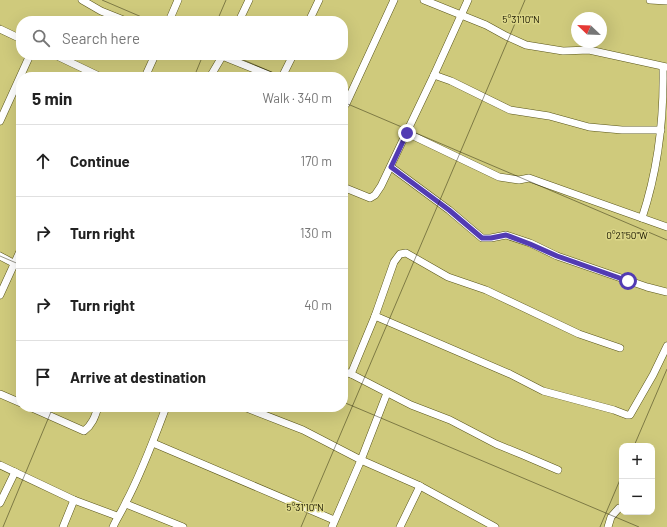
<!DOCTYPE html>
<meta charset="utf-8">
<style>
:root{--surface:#fff;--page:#f6f6f6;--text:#222;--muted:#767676;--line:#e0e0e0}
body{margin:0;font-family:Barlow,sans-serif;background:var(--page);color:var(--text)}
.controls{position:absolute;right:12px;bottom:12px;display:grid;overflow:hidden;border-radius:8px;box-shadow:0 4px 16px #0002}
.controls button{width:36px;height:36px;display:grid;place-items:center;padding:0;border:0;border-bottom:1px solid var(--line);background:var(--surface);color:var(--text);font:20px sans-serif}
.compass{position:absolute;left:571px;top:12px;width:36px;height:36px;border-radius:50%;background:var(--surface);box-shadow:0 4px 16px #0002;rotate:293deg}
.stop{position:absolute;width:12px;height:12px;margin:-9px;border:3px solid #523bb3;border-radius:50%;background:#fff}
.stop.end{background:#523bb3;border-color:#fff;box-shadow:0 1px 4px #0008}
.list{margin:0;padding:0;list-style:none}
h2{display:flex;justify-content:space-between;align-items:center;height:52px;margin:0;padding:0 16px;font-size:17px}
h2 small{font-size:13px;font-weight:400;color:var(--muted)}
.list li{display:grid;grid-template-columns:26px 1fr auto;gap:12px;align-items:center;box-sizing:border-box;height:72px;padding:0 16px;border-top:1px solid var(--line)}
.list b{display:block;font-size:15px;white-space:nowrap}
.list em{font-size:13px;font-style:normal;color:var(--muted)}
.icon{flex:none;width:22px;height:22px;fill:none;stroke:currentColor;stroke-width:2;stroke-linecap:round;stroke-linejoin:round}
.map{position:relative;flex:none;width:667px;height:527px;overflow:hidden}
.search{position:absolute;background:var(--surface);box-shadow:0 4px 16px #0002;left:16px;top:16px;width:332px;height:44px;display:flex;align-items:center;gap:10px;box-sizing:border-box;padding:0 14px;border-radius:16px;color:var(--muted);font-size:15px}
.panel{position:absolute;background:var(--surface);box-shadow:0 4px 16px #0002;left:16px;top:72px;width:332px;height:340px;border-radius:16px}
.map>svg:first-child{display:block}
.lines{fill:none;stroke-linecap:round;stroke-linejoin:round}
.street-casing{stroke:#595519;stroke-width:8}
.street{stroke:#fff;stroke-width:7}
.route{stroke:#523bb3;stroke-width:5}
.ticks{fill:none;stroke:#1b1800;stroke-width:1;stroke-opacity:0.45}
.ticks-label{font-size:10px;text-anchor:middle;fill:#1b1800;stroke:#dcd789;stroke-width:3;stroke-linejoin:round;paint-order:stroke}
</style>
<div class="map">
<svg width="667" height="527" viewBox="0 0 667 527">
<rect width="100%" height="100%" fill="#cfca7c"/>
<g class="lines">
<defs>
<g id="street">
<polyline points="82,0 101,11 126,21"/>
<polyline points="424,0 486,25 506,36 526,45 563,51 589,50 667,67"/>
<polyline points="650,0 667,1"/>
<polyline points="169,21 178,0"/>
<polyline points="239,21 249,0"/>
<polyline points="309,21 319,0"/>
<polyline points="0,29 21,39"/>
<polyline points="55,55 101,77"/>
<polyline points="222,56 274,77"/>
<polyline points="434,75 451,81 510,110 549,116 589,127 622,130 661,130"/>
<polyline points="145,77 155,55"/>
<polyline points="210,77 223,55"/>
<polyline points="282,77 293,55"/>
<polyline points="343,107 346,104 394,0"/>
<polyline points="0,121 30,55"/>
<polyline points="407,133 499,177 519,180 529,178 667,227"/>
<polyline points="391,167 449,210 482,238 491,238 506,235 530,243 557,256 647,287 667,292"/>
<polyline points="343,187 370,198 375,195 381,186 434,75 468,0"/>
<path d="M642,218C658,170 664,118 663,67"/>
<polyline points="0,256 15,264"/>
<polyline points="0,295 21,249"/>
<polyline points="375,316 510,374 543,391 614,410 627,415 630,415 653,375 667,346"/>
<polyline points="343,371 351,374 411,405 450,420 496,444 523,455 558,470"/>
<polyline points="351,374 375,316 394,262 400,254 406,253 448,277 486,290 579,334 620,348"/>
<polyline points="0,394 21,403"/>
<path d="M30,407L84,431C92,425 95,417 98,407"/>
<polyline points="244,407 303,430 361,460 420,486 495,527"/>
<polyline points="153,443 334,520"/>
<polyline points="0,465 74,500 117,516"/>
<polyline points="0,503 15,472"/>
<polyline points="126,504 183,527"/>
<polyline points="63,527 74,500"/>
<path d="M113,527C117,518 122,511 126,502C142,472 154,439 166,407"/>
<polyline points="332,527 361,460 387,393"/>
<polyline points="400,527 420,486"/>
<polyline points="608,527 611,517 619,508 622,508"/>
</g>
</defs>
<use href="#street" class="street-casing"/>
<use href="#street" class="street"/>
</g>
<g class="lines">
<polyline class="route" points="407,133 391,167 449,210 482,238 491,238 506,235 530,244 557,256 628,281"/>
</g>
<path class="ticks" d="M102,0L151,21M217,21L226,0M232,55L283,77M194,77L203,55M343,102L667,240M0,256L21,265M343,402L639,527M634,446L667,369M3,527L53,407M301,527L525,0M600,527L622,475"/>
<g class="ticks-label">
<text x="521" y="23">5°31'10"N</text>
<text x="627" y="239">0°21'50"W</text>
<text x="305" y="511">5°31'10"N</text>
</g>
</svg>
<div class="controls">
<button>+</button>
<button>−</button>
</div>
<svg class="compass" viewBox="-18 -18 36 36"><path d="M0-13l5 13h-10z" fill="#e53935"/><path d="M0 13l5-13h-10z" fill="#767676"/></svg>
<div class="stop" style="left:628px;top:281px"></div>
<div class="stop end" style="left:407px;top:133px"></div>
<div class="search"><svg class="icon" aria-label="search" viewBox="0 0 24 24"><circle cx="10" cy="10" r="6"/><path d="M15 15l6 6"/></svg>Search here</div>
<section class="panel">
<h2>5 min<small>Walk · 340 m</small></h2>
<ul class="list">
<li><svg class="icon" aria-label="ahead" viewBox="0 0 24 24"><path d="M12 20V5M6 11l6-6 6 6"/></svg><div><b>Continue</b></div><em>170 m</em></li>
<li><svg class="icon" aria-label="right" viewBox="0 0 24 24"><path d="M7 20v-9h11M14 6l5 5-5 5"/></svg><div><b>Turn right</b></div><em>130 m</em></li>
<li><svg class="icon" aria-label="right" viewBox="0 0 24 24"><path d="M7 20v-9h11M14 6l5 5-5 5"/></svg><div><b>Turn right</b></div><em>40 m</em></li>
<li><svg class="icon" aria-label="arrive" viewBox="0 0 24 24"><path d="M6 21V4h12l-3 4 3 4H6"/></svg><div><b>Arrive at destination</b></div></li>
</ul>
</section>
</div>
